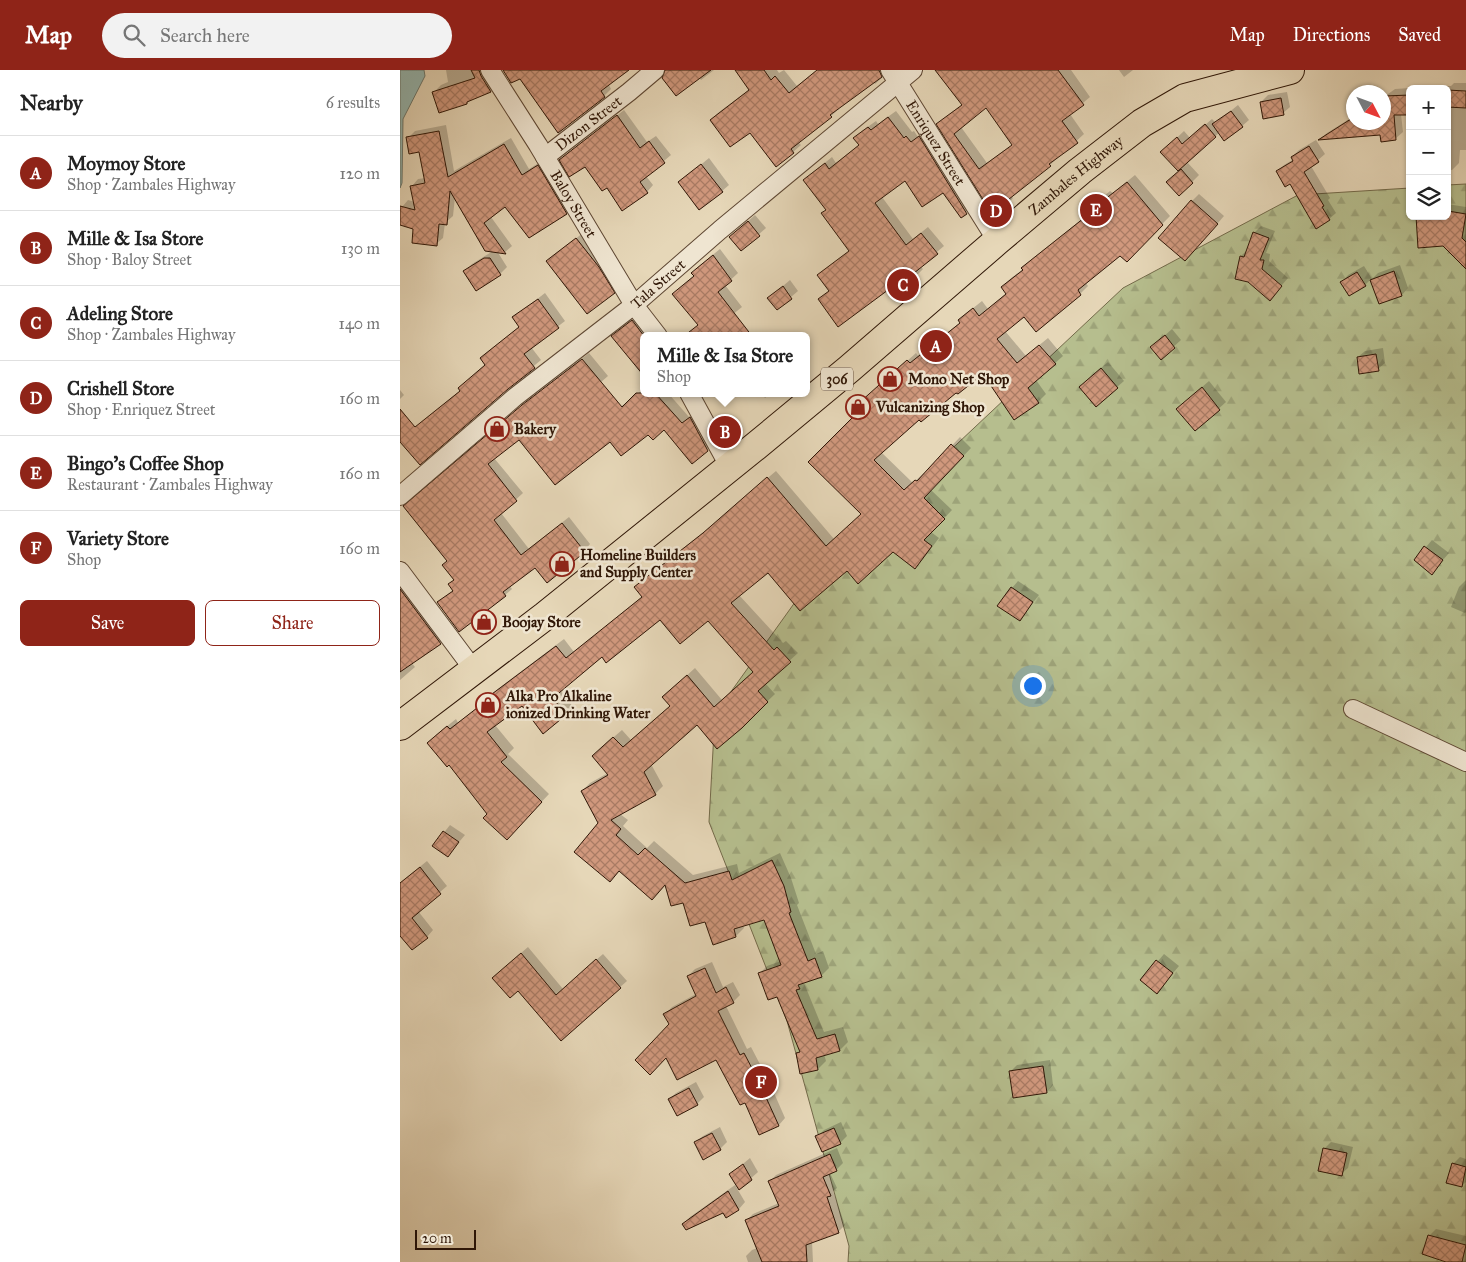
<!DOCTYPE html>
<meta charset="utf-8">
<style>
:root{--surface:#fff;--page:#f2f2f2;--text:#222;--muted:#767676;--line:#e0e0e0;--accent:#8f2418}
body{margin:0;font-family:"IM FELL Great Primer",serif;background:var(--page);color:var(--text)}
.controls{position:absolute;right:15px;top:15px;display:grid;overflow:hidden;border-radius:8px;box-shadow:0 1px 4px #0004}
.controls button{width:45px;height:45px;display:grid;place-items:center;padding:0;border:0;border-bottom:1px solid var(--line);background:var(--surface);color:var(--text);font:25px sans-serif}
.compass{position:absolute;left:946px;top:15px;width:45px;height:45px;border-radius:50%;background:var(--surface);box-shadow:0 1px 4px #0004;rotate:131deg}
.scale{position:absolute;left:15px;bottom:12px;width:61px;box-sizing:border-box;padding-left:5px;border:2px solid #301707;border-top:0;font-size:14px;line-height:18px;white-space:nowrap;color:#301707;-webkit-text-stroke:4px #efe5d1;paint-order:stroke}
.you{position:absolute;left:632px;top:615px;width:18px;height:18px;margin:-12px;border:4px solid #fff;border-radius:50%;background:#1a73e8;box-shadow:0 0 0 8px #1a73e833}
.badge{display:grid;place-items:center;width:32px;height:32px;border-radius:50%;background:var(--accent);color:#fff;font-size:16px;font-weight:700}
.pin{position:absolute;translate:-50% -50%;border:2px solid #fff;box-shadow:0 1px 5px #0006}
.popup{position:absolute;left:240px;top:262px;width:170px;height:65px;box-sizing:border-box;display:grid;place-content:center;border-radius:8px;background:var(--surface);filter:drop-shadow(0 1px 4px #0005);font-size:16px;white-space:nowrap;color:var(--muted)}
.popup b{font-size:19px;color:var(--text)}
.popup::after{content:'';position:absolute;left:50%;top:100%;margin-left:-10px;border:10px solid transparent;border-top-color:var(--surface)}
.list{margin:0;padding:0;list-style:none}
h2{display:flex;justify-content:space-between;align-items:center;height:65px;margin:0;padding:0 20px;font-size:21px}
h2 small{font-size:16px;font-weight:400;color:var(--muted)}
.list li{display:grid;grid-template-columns:32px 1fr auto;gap:15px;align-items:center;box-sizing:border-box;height:75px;padding:0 20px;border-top:1px solid var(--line)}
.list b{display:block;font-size:19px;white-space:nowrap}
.list p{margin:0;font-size:16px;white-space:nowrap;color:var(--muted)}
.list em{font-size:16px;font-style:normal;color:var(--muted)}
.actions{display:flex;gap:10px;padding:15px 20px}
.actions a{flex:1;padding:11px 0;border:1px solid var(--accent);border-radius:8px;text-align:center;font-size:18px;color:var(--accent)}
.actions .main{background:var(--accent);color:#fff}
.icon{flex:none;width:28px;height:28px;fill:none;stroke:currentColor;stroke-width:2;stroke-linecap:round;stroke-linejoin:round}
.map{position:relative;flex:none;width:1066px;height:1192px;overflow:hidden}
header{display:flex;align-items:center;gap:30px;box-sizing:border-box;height:70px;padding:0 25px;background:var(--accent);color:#fff}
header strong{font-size:24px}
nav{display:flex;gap:28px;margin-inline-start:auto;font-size:18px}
.search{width:350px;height:45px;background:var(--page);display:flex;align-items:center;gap:12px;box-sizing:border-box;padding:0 18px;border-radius:28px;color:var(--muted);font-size:19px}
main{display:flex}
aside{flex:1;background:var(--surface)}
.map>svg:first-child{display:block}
.forest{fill:url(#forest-firs);stroke:#736a4a}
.water{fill:#96b9b3;stroke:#6d786e}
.shadow{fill:#0003;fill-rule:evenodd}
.building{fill:url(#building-cross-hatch);stroke:#301707;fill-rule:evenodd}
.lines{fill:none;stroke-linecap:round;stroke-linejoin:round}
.minor-casing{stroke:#5e4733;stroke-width:20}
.primary-casing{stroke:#301707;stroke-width:30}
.minor{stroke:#efe5d1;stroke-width:18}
.primary{stroke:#e6d7b8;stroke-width:28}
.labels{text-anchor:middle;stroke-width:5;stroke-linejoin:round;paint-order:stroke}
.shield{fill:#efe5d1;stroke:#695544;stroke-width:1}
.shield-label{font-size:14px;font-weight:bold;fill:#301707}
.street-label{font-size:15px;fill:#301707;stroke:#efe5d1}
.poi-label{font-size:15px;font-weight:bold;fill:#301707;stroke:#efe5d1;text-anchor:start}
</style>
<header>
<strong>Map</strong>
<div class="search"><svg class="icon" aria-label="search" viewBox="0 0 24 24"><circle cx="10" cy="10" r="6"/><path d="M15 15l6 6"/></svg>Search here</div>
<nav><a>Map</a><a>Directions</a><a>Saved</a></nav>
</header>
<main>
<aside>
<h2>Nearby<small>6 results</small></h2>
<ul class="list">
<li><span class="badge">A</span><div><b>Moymoy Store</b><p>Shop · Zambales Highway</p></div><em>120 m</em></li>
<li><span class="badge">B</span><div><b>Mille &amp; Isa Store</b><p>Shop · Baloy Street</p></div><em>130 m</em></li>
<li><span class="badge">C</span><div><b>Adeling Store</b><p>Shop · Zambales Highway</p></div><em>140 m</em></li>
<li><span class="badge">D</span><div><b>Crishell Store</b><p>Shop · Enriquez Street</p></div><em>160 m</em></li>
<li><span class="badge">E</span><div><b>Bingo's Coffee Shop</b><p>Restaurant · Zambales Highway</p></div><em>160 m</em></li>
<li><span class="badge">F</span><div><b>Variety Store</b><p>Shop</p></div><em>160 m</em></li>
</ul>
<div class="actions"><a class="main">Save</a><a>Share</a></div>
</aside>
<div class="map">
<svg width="1066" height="1192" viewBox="0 0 1066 1192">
<defs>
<pattern id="forest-firs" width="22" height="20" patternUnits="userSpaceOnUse" patternTransform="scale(1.25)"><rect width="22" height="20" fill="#b6be8e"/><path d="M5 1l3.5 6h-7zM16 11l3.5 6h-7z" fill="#9da379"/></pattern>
<pattern id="building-cross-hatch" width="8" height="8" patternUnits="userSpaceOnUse" patternTransform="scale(1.25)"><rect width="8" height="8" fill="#d0987d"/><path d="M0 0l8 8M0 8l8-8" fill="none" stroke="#a97b64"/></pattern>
</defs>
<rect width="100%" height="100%" fill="#e6d7b8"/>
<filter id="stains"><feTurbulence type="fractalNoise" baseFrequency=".004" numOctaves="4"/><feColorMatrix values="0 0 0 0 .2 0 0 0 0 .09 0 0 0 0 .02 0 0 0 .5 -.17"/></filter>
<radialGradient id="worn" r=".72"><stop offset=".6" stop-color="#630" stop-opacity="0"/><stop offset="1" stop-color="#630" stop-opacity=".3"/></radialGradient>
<polygon class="forest" points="1066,114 1066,1192 448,1192 449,1176 387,951 309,752 315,644 408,514 723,218 898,125 1010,118 1010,146 1047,146 1047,115"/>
<polygon class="water" points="0,0 24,0 25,6 3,49 2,113 0,118"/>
<g class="shadow">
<polygon points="46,0 90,0 98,13 90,21 70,29 67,33 34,22 41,15 48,12"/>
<polygon points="104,0 228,0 209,15 211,19 204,26"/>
<polygon points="266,0 314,0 301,10 299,7"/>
<polygon points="336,0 377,0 379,3 384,0 397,16 416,1 421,7 431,0 490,1 475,14 473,12 438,38 439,39 431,46 398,72 401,75 393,82 350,61 311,50 319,42 350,19"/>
<path d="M539,0H671L690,27L670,44L684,64L650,95L611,126L613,128L606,136L538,54L562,34ZM586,36L613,74L587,93L561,57Z"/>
<polygon points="719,0 733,0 724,7"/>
<polygon points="1054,13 1066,13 1066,80 1060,80 1059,93 1052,100 1047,100 1047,19 1010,19 1010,44 1001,44 1003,62 995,69 981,63 921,68 927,63 954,46 954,52 984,52 984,27 995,19 1010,18 1012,16 1051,16"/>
<polygon points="887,22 890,37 883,43 861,32 868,25"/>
<polygon points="838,35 849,50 842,56 820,62 787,92 799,105 792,112 779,101 762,82 784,61 790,68 812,49 816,53"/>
<polygon points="224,40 247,72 256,66 271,85 246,106 253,115 247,122 207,117 185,95 161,90"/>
<polygon points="496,41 512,62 514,61 518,67 526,61 573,136 562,146 543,122 505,110 482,127 513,169 528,157 544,176 520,196 523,199 516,206 493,224 489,218 420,229 430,220 450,180 427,140 404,110 432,87 436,93 460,74 455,68 462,61 476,51 478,54"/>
<polygon points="46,55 54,101 111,68 129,99 145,89 173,136 166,143 106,136 91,147 112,176 105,182 97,181 107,197 100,204 65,201 72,194 93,181 55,127 53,146 45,153 43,168 36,174 15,158 0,154 2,137 8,130 15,132 12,116 18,109 25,108 20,80 8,68 15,61"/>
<polygon points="916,70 925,84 911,96 930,128 928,130 936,143 929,149 891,112 877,102 884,95 894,89 892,87 899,80"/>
<polygon points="309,88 329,115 322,121 280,112"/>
<polygon points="735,105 770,146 727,190 720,184 685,212 688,216 680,224 636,260 625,245 605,261 626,286 648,268 663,286 636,310 646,324 638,332 584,302 519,348 481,382 513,413 524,403 525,404 560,367 571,378 531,420 552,440 531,462 539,468 523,489 515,497 492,480 447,500 368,501 339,525 383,573 386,571 398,583 365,613 375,624 341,657 297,653 251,694 263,716 255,724 220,744 228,750 223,756 247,778 254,771 293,805 337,794 339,803 380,783 391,808 399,833 397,835 416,884 423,881 429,898 421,906 404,913 424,962 443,957 448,972 440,980 424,984 426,991 418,999 398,983 401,980 378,925 359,904 367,896 381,891 365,849 343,855 344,858 336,866 314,873 306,850 200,753 182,721 190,713 208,703 201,678 222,660 231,670 271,635 263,627 295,598 322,630 354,601 308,550 261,548 202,586 160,620 173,637 166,645 122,635 95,655 114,678 108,684 149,724 114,761 89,744 36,665 56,649 58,653 78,637 86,628 164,569 174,582 243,526 244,510 312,455 376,401 434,469 462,444 456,346 460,333 516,283 518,286 561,252 567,243 582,231 588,239 607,223 603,217 610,209 623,199 631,190 685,147 683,145 691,137 710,121 713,123"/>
<polygon points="799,124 824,146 792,183 792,131"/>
<polygon points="1047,134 1066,137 1066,184 1047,146"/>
<polygon points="355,145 366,158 341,180 330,167"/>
<polygon points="861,156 875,161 866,183 870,184 869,191 888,208 876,222 841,186 848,179 854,163"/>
<polygon points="184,162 221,216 214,222 148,191"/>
<polygon points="320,179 338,203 325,215 342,237 307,265 274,224 295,205 293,203 299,196"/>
<polygon points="1000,195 1008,218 1002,225 980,233 971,209 965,215 942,212 948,205 964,196 972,209 978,203"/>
<polygon points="390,210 398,221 377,239 369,228"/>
<polygon points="145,223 165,251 131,277 141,290 107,318 7,364 61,320 86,295 120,256 114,247"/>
<polygon points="239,244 257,266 213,266 219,260"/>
<polygon points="772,259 781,270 761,288 752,277"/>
<polygon points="983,278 985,293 978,299 958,287 965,281"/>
<polygon points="189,283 208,306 179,331 198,354 244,319 244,323 268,323 289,347 297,341 314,373 292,392 264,358 211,370 119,368 94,388 123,423 101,443 129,479 169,447 190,474 184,481 135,496 109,515 112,519 105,525 38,532 54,519 50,514 55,509 48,490 12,429 130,329"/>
<polygon points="708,292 724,311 717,317 687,310"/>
<polygon points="809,311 826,332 795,360 785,332"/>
<polygon points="0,320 4,325 0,329"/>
<polygon points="361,323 372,323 365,328"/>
<polygon points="1032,470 1049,483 1034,500 1015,490"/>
<polygon points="0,503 47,566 40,573 11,592 15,597 0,610"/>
<polygon points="1066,510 1066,542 1065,543 1051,537 1059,517"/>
<polygon points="618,511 639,525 620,549 612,518"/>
<polygon points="50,755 65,765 48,785 34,775"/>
<polygon points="27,791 47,816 18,841 33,860 27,867 0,864 0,813"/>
<polygon points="128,877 163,919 203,884 227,911 161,969 100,901"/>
<polygon points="764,884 779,896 757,922 742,910"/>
<polygon points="312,892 323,917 333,912 340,925 333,932 326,936 347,979 351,977 363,1000 368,998 375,1012 371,1016 385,1048 379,1055 360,1064 345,1031 316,989 271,955 265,944 272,937 296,924 288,906 295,899"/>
<polygon points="650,990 653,1015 647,1022 611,1001 617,995"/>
<polygon points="296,1012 304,1027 297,1034 269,1029 276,1023"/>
<polygon points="441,1052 447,1066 440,1073 417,1067 424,1060"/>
<polygon points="320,1057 327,1072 320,1079 296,1072 303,1066"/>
<polygon points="931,1072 953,1077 948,1098 941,1104 924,1079"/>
<polygon points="437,1078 443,1093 436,1100 430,1103 437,1118 433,1121 445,1155 438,1162 412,1171 413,1192 348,1192 346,1186 352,1180 357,1178 346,1151 353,1144 379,1133 369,1112 376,1105"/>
<polygon points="1060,1087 1066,1089 1066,1112 1062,1116 1053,1094"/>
<polygon points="350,1088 358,1102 340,1118 338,1098"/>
<polygon points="335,1115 345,1132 339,1139 326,1146 324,1142 284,1154 290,1147"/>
<polygon points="1036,1159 1066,1166 1066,1192 1045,1192 1029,1166"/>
</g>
<g class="building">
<polygon points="71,0 79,0 81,6 91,22 67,32 67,34 39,43 32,22 75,8"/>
<polygon points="103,0 229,0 201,21 205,27 158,63 120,9 111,13"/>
<polygon points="265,0 311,0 276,26 262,8"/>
<polygon points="335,0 364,0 371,10 375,6 389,23 417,0 479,0 482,7 430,45 432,47 391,79 394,83 376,97 350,63 330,77 310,50 349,20"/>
<path d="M535,0H658L684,35L662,51L678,73L649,94L651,96L604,133L607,137L594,147L536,54L562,35ZM586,38L612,75L579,99L554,64Z"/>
<polygon points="1047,20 1066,21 1066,38 1047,37"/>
<polygon points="1010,25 1010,45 994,45 996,70 981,72 980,65 918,70 954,47 954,52 984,52 984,26"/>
<polygon points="881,28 884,45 863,49 860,32"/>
<polygon points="831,41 843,57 824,71 812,54"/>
<polygon points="217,45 240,78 249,71 265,93 240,112 248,123 222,141 207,118 202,121 185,97 169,107 159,90"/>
<polygon points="488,47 504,68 506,66 511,72 519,66 567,144 561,148 543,123 522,137 505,111 475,133 506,175 521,163 538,184 514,203 517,207 493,226 488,220 438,257 418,229 429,221 417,205 449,181 421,143 426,140 403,110 425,93 429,99 459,75 453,68 468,57 471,60"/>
<polygon points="805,54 816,67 778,101 760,82 777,67 782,74"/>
<polygon points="39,61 48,107 104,74 122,105 138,95 167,144 129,168 105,137 84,153 106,184 85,181 50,121 47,155 39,154 37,176 12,173 13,159 0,155 0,136 15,140 10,116 25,113 19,82 9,84 6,67"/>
<polygon points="909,76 919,92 904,102 924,136 922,137 930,150 916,159 890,114 885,117 876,101 893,91 891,87"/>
<polygon points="301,94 323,122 299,140 278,112"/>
<polygon points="781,99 793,113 779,126 766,112"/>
<polygon points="727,112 763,155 727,192 720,186 678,220 681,225 636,262 624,247 597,269 617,293 639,275 656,294 628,318 639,333 614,350 583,304 558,324 556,323 521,352 519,350 474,390 504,420 515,410 517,411 551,374 564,386 524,428 545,449 524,470 532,476 515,499 493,482 458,514 447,501 400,541 368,503 331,533 374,580 377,577 391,592 358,621 368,632 342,658 317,679 297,655 244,702 256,725 211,750 221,759 216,765 238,785 245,778 285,813 329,801 332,810 372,790 384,816 391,842 389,843 408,891 415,888 422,907 398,915 400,919 396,920 417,969 435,964 440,981 416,988 418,1000 400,1004 396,983 400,982 377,927 368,930 358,903 381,895 364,850 334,859 336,867 313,875 305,852 290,856 283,833 271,836 265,815 252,830 219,801 210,812 174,782 198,753 181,721 208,705 192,686 213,667 223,677 270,636 262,627 287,605 314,637 353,602 308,551 280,574 260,550 206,593 202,587 153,628 166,645 143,664 122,636 87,662 107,687 101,692 142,732 107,770 83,748 87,744 49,695 47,697 27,673 47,656 50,659 77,638 76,636 156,576 166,588 242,527 234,517 303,463 367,407 426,476 461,444 408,392 454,346 450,341 507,290 510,293 560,253 558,250 573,238 579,246 606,224 601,217 623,200 621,198 684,148 681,145 702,128 704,130"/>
<polygon points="791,130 818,154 785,191 758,168"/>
<polygon points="1048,141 1066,144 1062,168 1066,172 1066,199 1043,176 1018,178 1016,146 1047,146"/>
<polygon points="348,151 360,166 341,181 329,167"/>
<polygon points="853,162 869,168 860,190 864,190 862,199 882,216 870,231 848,212 835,209 840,186 844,187"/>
<polygon points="176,168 199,197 215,223 187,244 146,191"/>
<polygon points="313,185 332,211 318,222 352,266 284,266 298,255 272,224 294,206 291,203"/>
<polygon points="84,188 90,188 101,205 76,221 63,201"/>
<polygon points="994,201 1002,226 979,234 970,210"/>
<polygon points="957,202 966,216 949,226 940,212"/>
<polygon points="383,216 392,229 377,240 367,228"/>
<polygon points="138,229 159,258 124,284 135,298 108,319 20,395 0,372 0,339 15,357 60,321 58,318 85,295 80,288 119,257 112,247"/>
<polygon points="232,250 244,266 244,306 211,266"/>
<polygon points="765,265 775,278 761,290 750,277"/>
<polygon points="976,284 979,301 959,304 957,287"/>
<polygon points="182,289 222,337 236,323 255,323 282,353 290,347 308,381 292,394 264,360 253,370 248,365 221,386 210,372 155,415 119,370 88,394 117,431 94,450 121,485 162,453 185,482 147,513 135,498 103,522 106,526 59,562 37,532 53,521 48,514 54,510 42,495 47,491 3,436 122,335"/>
<polygon points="701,298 718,318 696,337 679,317"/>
<polygon points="802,317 820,340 795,361 776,339"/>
<polygon points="1024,476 1043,490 1032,505 1014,490"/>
<polygon points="611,517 633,532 620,551 597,536"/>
<polygon points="0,519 41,574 0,602"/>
<polygon points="43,761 59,772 48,787 32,776"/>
<polygon points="20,797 41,824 12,848 28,868 12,880 0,866 0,813"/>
<polygon points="121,883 156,925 196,889 221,918 161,971 118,921 110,928 92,908"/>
<polygon points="756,890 773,903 757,924 740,910"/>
<polygon points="305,898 316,923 326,917 334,933 318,941 340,985 344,983 356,1006 361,1004 369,1020 364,1023 379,1056 359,1065 345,1033 340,1035 316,990 277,1010 266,988 250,1005 235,990 269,954 263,944 296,926 287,906"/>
<polygon points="643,996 647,1023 613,1028 609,1001"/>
<polygon points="289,1018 298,1035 277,1046 268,1029"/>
<polygon points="434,1058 441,1074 422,1082 415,1066"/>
<polygon points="312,1063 321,1080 303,1090 294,1072"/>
<polygon points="923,1078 947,1083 942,1106 918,1101"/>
<polygon points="430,1084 437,1101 423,1107 431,1126 427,1127 439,1163 406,1175 407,1192 362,1192 345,1150 379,1136 368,1111"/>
<polygon points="1052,1093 1066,1097 1062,1117 1046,1113"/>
<polygon points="343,1094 352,1110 339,1120 329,1104"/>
<polygon points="328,1121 339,1140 326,1148 323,1143 286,1160 282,1154"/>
<polygon points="1028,1165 1066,1175 1062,1192 1046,1192 1022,1184"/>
</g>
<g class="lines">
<defs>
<g id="minor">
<path id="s1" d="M90,0L138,75L234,235L258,266"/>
<path id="s2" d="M490,0L597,171"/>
<path id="s3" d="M145,87L229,22L255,0"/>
<polyline points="289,323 330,398"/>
<path id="s4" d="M0,426L115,327L234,235L320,160L513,0"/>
<polyline points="0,501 74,600"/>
<polyline points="953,639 1066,692"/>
</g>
<g id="primary">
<path id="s5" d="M0,656L145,546L356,376L449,299L597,171L680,101L742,53L785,28L890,0"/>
</g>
</defs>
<use href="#minor" class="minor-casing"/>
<use href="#primary" class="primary-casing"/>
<use href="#minor" class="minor"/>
<use href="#primary" class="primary"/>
</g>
<defs>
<symbol id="shop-ring" viewBox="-11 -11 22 22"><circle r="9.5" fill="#efe5d1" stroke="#8f2418" stroke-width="1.5"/><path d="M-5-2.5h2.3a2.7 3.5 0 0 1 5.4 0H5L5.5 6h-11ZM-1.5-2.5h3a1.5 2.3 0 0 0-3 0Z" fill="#8f2418"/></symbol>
</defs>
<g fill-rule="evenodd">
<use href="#shop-ring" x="476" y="295" width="28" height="28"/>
<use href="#shop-ring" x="444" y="323" width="28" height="28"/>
<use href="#shop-ring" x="83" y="345" width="28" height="28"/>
<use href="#shop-ring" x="148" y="480" width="28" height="28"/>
<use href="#shop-ring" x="70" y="538" width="28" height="28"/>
<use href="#shop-ring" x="74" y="621" width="28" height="28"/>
</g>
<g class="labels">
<rect class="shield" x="421" y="297.5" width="32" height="23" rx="4"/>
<g class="shield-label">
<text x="437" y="314">306</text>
</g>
<g class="street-label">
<text dy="5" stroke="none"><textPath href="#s3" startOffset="55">Dizon Street</textPath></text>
<text dy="5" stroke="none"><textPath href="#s2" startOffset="86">Enriquez Street</textPath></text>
<text dy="5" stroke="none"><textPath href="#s5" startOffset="872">Zambales Highway</textPath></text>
<text dy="5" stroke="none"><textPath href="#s1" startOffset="158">Baloy Street</textPath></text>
<text dy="5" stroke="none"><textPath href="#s4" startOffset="334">Tala Street</textPath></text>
</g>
<g class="poi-label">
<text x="508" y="314">Mono Net Shop</text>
<text x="476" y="342">Vulcanizing Shop</text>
<text x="114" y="364">Bakery</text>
<text x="180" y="490">Homeline Builders<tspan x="180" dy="17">and Supply Center</tspan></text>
<text x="102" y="557">Boojay Store</text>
<text x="106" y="631">Alka Pro Alkaline<tspan x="106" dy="17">ionized Drinking Water</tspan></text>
</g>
</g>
<rect width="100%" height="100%" filter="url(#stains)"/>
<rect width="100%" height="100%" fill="url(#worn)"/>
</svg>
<div class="controls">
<button>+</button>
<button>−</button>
<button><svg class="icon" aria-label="layers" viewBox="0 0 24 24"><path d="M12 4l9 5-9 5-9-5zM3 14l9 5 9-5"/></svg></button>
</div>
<svg class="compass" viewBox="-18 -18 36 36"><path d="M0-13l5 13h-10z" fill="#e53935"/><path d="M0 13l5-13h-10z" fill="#767676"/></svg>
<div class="scale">20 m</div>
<div class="you"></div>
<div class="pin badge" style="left:536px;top:276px">A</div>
<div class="pin badge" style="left:325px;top:362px">B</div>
<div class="popup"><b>Mille &amp; Isa Store</b>Shop</div>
<div class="pin badge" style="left:503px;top:215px">C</div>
<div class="pin badge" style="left:596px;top:141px">D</div>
<div class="pin badge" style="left:696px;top:140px">E</div>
<div class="pin badge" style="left:361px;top:1012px">F</div>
</div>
</main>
